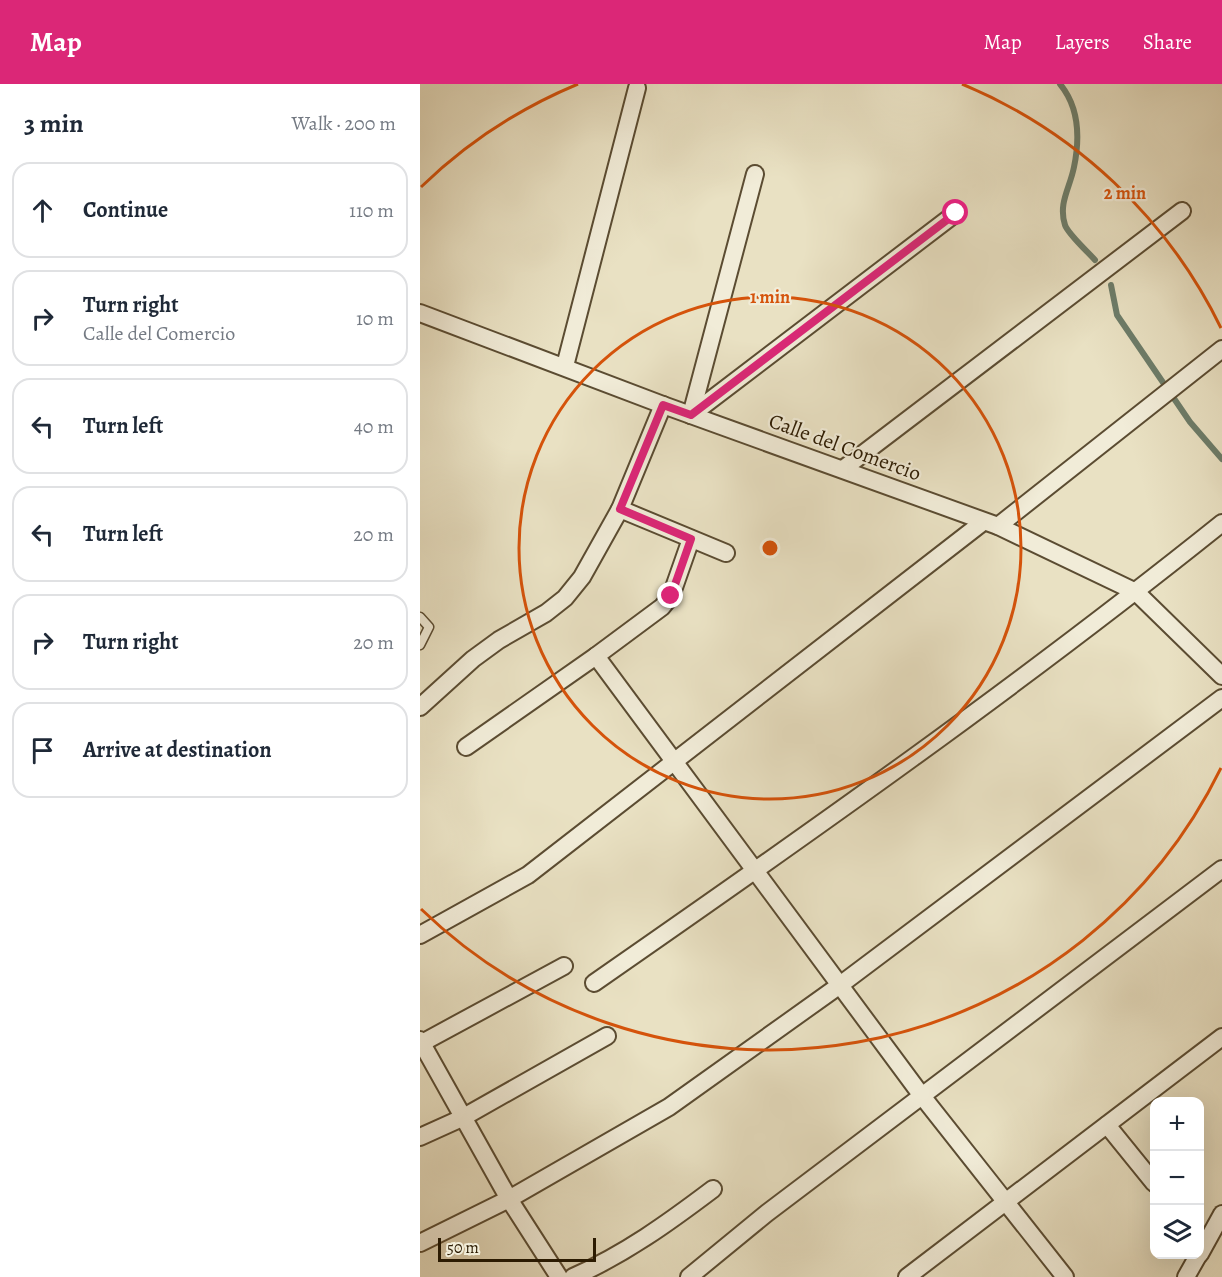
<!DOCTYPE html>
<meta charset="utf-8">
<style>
:root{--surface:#fff;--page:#f2f2f3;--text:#1f2937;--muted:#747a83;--line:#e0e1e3;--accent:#db2777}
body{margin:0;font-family:Alegreya,serif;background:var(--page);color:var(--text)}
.controls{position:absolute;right:18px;bottom:18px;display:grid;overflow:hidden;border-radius:12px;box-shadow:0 6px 24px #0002}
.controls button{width:54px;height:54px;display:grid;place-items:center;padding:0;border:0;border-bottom:2px solid var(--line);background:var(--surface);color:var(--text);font:30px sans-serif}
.scale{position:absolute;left:18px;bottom:15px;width:158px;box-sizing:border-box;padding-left:6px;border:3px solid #2c1b02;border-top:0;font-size:16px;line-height:21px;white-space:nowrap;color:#2c1b02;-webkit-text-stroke:4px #f1ecd8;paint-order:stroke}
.stop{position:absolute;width:18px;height:18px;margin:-14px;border:4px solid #db2777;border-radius:50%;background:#fff}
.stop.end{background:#db2777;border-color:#fff;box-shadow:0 2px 6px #0008}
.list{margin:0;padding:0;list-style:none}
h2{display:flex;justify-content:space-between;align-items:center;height:78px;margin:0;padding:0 24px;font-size:26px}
h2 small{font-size:20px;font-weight:400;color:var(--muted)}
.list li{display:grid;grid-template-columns:39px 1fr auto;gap:18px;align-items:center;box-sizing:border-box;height:96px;margin:0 12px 12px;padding:0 12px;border:2px solid var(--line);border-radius:18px}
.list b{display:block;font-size:22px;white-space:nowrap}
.list p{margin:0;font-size:20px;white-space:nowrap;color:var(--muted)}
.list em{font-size:20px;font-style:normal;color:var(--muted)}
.icon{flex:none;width:33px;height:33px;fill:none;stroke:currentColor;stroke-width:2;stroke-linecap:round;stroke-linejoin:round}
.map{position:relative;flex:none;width:802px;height:1193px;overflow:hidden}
header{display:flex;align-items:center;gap:36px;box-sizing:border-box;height:84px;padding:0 30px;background:var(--accent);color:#fff}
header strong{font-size:28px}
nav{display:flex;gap:33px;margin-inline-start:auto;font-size:21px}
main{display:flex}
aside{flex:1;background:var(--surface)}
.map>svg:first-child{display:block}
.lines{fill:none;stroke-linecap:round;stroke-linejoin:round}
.stream{stroke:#6d7d6a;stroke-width:6}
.service-casing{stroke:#5b4c32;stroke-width:11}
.minor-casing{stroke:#5b4c32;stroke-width:20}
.service{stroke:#f1ecd8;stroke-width:8}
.minor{stroke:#f1ecd8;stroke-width:16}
.route{stroke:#db2777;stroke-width:8}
.ring{fill:none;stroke:#d5530b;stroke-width:3}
.labels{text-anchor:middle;stroke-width:4.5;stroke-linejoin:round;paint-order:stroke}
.street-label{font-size:21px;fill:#2c1b02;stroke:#f1ecd8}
.centre{fill:#d5530b;stroke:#f1ecd8;stroke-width:3}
.ring-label{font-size:18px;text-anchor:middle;font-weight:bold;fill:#d5530b;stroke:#f1ecd8;stroke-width:4.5;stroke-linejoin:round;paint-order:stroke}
</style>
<header>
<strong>Map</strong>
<nav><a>Map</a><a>Layers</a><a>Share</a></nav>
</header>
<main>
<aside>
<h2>3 min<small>Walk · 200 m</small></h2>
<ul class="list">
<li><svg class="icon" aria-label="ahead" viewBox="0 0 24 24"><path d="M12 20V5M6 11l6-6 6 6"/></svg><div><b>Continue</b></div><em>110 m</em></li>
<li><svg class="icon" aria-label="right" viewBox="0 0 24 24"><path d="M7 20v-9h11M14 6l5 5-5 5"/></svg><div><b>Turn right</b><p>Calle del Comercio</p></div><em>10 m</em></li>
<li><svg class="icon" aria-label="left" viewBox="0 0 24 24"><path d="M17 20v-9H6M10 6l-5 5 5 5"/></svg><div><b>Turn left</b></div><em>40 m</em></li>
<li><svg class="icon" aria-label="left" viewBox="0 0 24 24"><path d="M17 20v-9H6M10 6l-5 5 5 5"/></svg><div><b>Turn left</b></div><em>20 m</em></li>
<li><svg class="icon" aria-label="right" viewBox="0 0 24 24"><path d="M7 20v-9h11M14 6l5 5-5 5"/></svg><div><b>Turn right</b></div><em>20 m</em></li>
<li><svg class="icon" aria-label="arrive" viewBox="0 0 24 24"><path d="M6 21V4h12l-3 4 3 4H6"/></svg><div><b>Arrive at destination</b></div></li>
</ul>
</aside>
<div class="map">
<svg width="802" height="1193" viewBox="0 0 802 1193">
<rect width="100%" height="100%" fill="#e9e1c3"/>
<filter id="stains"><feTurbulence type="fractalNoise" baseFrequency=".00333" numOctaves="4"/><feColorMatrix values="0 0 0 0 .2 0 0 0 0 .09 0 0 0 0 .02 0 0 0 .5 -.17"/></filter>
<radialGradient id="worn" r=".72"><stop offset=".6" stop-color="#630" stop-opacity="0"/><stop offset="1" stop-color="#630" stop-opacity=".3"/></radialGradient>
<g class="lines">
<g class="stream">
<path d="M640,0C659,23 660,54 654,83C650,104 638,119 645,141C648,150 668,168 675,176"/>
<polyline points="691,201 697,231 770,338 802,375"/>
</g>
<defs>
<polyline id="service" points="0,533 9,543 0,561"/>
<g id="minor">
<polyline points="0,229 243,321 578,442 716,508 802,592"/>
<polyline points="145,282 217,4"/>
<polyline points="271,331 536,129"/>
<polyline points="271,331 335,90"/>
<polyline points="423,385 762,127"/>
<polyline points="200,425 306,469"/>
<polyline points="578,442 802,265"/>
<polyline points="176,572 242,523 251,512 271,455"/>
<polyline points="0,623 53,575 79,556 126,529 145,514 162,493 200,425 243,321"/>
<polyline points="46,663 176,572 502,1012 645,1193"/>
<polyline points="0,851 108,791 563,438"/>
<path d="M174,899C387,751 600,601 802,439"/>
<polyline points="0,956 89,1115 139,1193"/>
<polyline points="0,960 144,882"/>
<polyline points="687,1041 734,1099"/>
<polyline points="0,1053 42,1034 187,952"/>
<polyline points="0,1159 89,1115 249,1023 420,901 802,614"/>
<polyline points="780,1170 802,1130"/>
<path d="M153,1193C205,1170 248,1139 293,1105"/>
<polyline points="269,1193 347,1129 802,785"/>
<polyline points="487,1193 802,953"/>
<polyline points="766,1193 779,1170"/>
</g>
</defs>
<use href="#service" class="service-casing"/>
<use href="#minor" class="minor-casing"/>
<use href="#service" class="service"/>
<use href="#minor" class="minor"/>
</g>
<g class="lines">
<polyline class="route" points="251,512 271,455 200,425 243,321 271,331 536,129"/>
</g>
<g class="ring">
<circle cx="350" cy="464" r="251"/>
<path d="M801 684A502 502 0 0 1 1 825M1 103A502 502 0 0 1 158 0M542 0A502 502 0 0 1 801 244"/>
</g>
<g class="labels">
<g class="street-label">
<text transform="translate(425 363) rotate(20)" y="7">Calle del Comercio</text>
</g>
</g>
<circle cx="350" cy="464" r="9" class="centre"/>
<g class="ring-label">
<text x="705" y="115">2 min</text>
<text x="350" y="219">1 min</text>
</g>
<rect width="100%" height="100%" filter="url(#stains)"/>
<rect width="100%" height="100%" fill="url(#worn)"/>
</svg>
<div class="controls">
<button>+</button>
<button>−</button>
<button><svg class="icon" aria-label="layers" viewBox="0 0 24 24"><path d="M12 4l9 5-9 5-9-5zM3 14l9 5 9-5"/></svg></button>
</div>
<div class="scale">50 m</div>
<div class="stop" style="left:536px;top:129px"></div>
<div class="stop end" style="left:251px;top:512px"></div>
</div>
</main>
